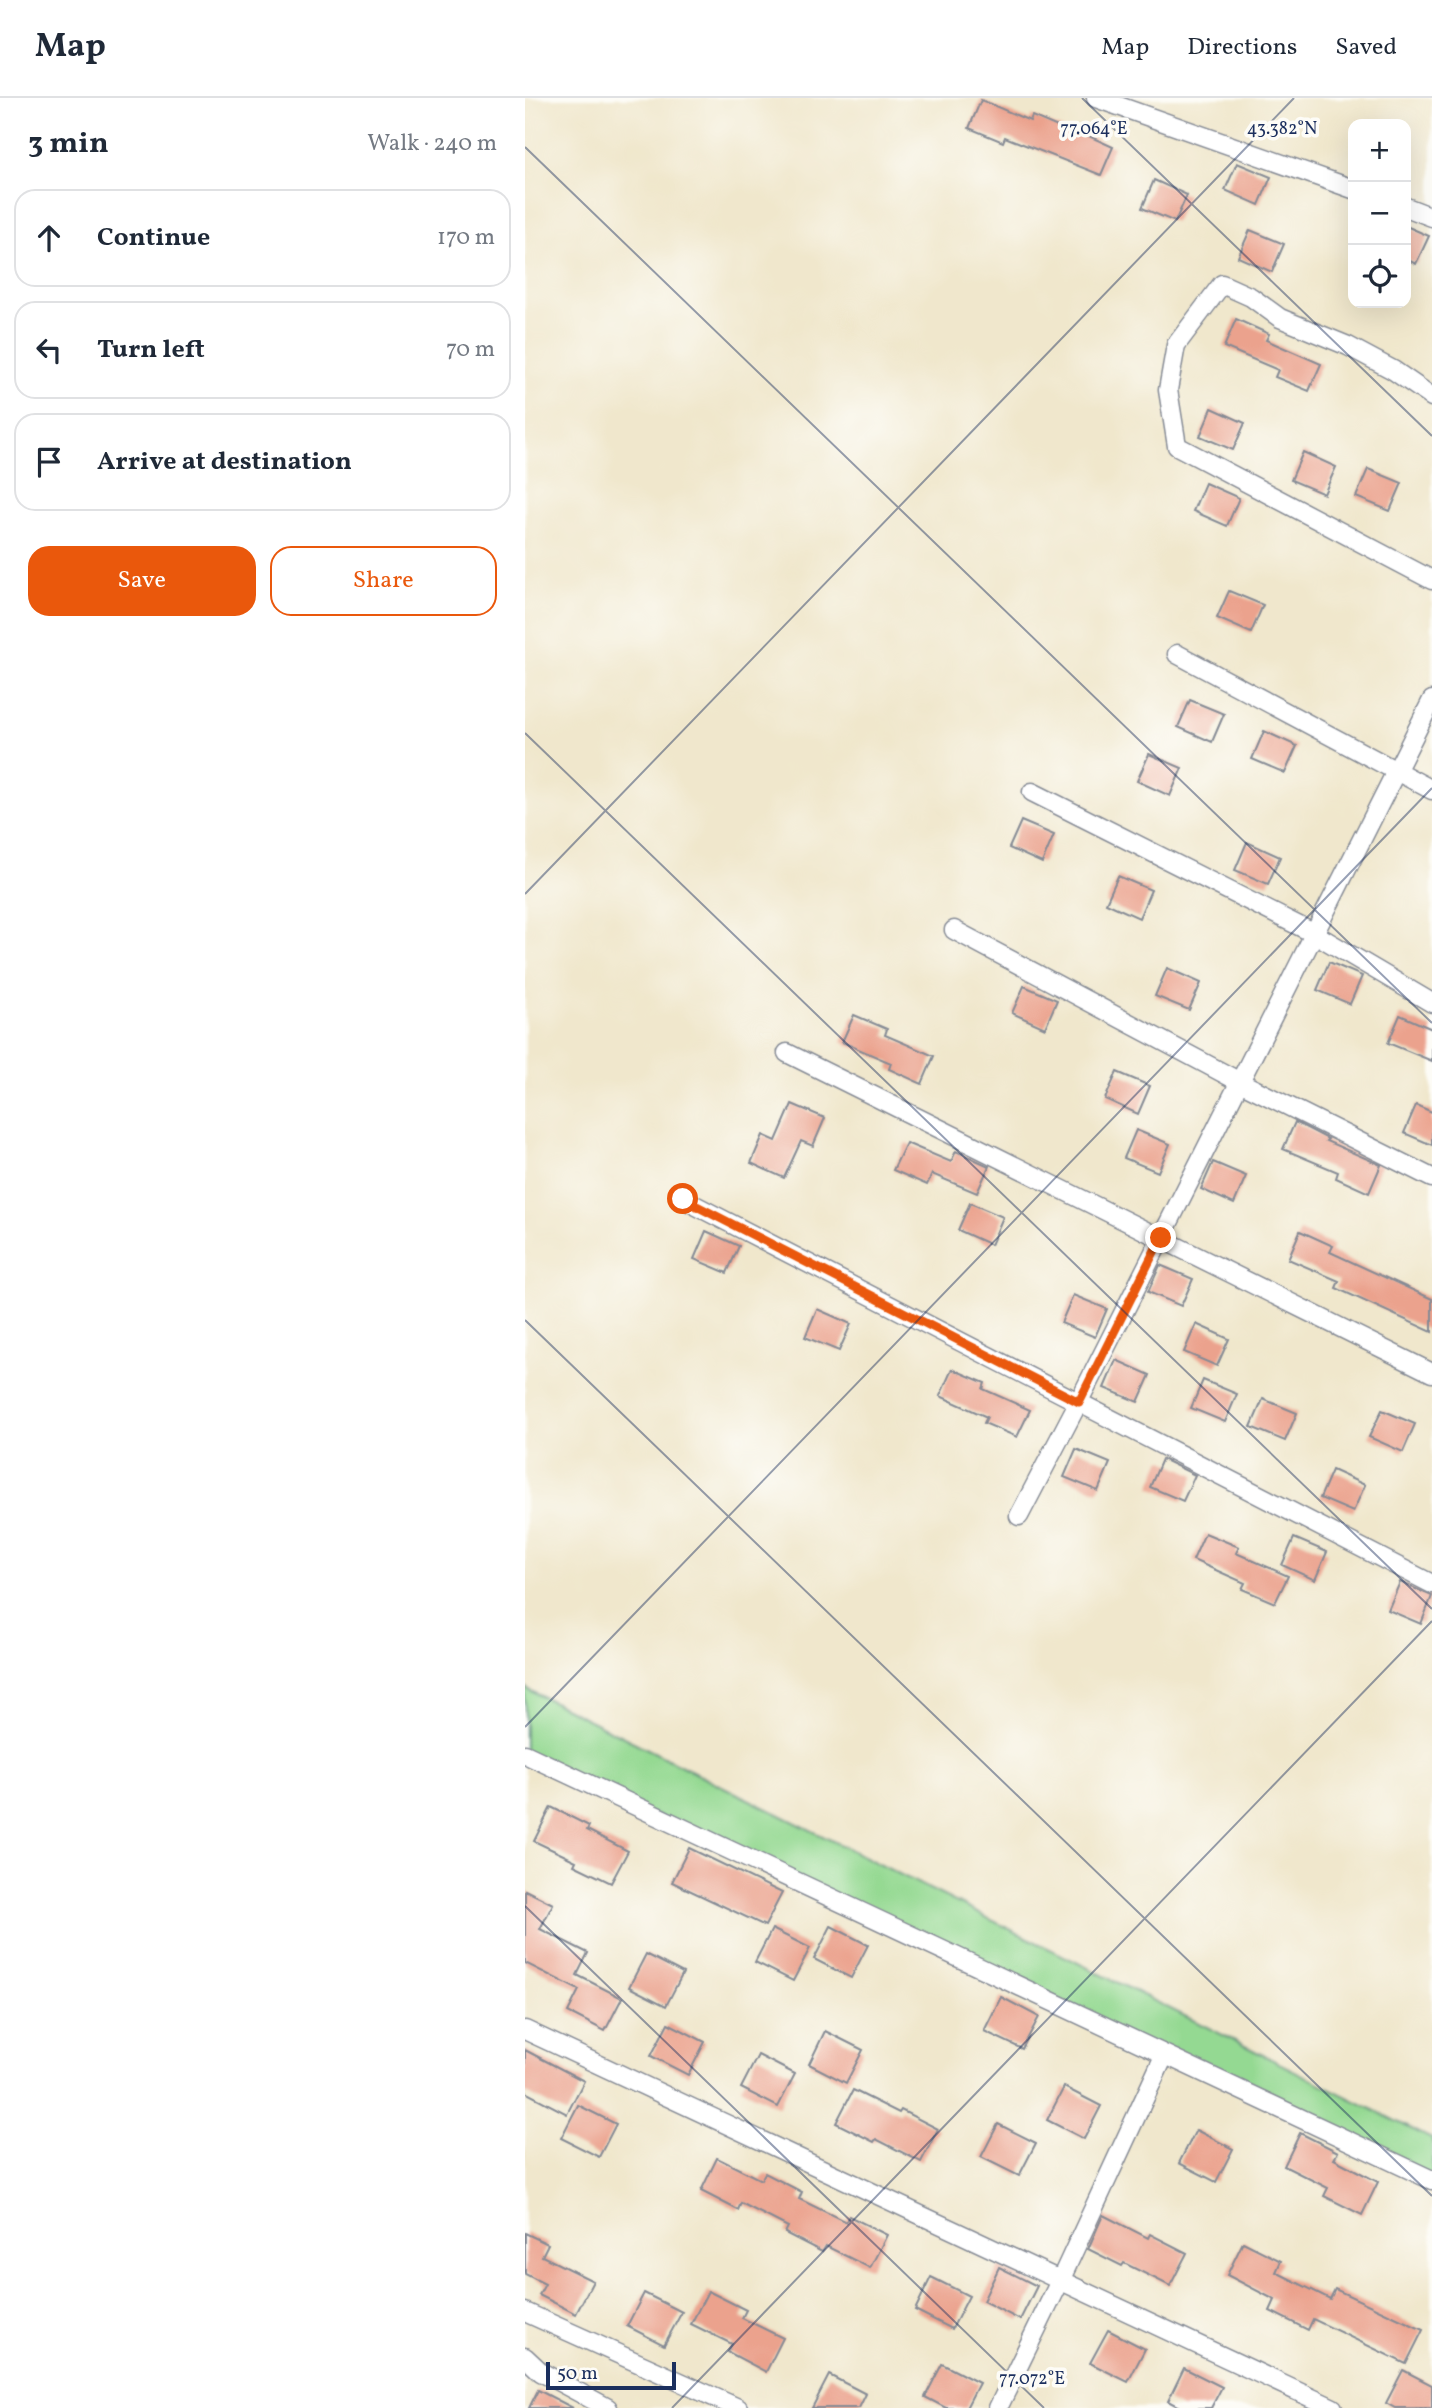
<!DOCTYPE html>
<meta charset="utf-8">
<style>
:root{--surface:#fff;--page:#f6f6f7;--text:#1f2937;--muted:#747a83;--line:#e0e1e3;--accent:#ea580c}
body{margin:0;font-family:Vollkorn,serif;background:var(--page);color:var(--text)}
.controls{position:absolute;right:21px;top:21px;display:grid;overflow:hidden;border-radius:14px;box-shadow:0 7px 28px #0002}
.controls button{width:63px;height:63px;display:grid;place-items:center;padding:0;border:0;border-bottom:2px solid var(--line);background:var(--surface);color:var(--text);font:35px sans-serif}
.scale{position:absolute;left:21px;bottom:18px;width:130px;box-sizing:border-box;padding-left:7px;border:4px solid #1b2f5e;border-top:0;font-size:19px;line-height:24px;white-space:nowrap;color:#1b2f5e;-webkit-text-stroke:5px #fdfcf7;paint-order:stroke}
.stop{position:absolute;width:21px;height:21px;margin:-16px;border:5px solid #ea580c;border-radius:50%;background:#fff}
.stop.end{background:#ea580c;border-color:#fff;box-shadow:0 2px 7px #0008}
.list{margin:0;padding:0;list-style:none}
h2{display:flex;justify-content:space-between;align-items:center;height:91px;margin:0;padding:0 28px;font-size:30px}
h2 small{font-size:23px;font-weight:400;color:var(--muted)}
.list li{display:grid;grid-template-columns:46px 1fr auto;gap:21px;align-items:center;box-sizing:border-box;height:98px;margin:0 14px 14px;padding:0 14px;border:2px solid var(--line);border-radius:21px}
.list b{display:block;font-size:26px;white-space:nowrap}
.list em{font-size:23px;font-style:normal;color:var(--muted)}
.actions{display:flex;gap:14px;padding:21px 28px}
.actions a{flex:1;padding:16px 0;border:2px solid var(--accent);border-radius:21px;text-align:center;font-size:24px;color:var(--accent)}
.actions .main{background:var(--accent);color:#fff}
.icon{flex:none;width:38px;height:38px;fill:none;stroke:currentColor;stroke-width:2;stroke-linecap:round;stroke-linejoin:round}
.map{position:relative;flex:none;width:907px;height:2310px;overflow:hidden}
header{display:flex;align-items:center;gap:42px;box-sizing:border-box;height:98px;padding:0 35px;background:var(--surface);border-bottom:2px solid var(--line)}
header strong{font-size:33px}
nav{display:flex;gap:38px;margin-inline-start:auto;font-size:24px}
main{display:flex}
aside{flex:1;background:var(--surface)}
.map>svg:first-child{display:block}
.green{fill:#94d992;stroke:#588478;stroke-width:2}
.building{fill:#eba28d}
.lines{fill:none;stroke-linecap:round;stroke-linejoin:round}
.street-casing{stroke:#868b95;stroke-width:21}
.street{stroke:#fff;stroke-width:18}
.route{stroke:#ea580c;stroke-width:9}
.ticks{fill:none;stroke:#1b2f5e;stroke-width:2;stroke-opacity:0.45}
.ticks-label{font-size:18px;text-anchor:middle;fill:#1b2f5e;stroke:#fdfcf7;stroke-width:7;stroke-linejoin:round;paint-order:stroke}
</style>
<header>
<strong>Map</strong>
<nav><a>Map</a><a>Directions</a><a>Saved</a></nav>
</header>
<main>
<aside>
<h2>3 min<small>Walk · 240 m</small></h2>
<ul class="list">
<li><svg class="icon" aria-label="ahead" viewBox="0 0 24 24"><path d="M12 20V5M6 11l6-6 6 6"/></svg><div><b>Continue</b></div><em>170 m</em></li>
<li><svg class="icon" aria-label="left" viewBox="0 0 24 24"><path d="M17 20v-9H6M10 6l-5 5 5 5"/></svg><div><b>Turn left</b></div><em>70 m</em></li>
<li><svg class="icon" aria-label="arrive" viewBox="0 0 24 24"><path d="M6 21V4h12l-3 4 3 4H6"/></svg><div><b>Arrive at destination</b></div></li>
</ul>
<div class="actions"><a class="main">Save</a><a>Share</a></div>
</aside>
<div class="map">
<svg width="907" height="2310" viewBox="0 0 907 2310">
<rect width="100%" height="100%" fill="#fdfcf7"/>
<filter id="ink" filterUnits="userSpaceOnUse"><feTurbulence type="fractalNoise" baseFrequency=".0143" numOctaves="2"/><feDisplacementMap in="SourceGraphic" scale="14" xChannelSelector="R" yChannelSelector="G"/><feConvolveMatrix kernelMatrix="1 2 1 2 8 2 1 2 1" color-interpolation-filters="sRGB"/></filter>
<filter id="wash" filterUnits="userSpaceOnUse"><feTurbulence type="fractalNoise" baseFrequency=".00686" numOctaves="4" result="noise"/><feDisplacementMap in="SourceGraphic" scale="28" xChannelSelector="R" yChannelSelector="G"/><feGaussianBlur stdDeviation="1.57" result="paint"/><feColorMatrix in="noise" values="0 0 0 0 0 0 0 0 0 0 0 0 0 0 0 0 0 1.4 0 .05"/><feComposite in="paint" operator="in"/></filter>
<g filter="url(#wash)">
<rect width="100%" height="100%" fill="#f0e7cc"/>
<polygon class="green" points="0,1590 907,2041 907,2081 0,1656"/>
<g id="blocks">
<g class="building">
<polygon points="456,2 505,23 507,18 554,38 555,34 588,49 576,77 480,39 478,44 444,30"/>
<polygon points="712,65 746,79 734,107 700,92"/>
<polygon points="629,82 662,97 650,124 617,110"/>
<polygon points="881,128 904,138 891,166 881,161"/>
<polygon points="725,132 759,146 747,174 713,159"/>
<polygon points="711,221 744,236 741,242 796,266 784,293 750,279 753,272 699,249"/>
<polygon points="687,310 720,325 708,352 675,338"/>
<polygon points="778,354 811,369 799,396 766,382"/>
<polygon points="843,371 877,385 865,413 831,399"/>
<polygon points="680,385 714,400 702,428 668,413"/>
<polygon points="704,493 738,507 726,535 692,520"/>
<polygon points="665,602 699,616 687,644 653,629"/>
<polygon points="739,633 772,648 760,675 727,661"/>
<polygon points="624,656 657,670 645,698 612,683"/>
<polygon points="496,723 529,737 517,765 484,750"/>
<polygon points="722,744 755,759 743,786 710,772"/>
<polygon points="593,778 626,792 614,820 581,805"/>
<polygon points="804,864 837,878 825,906 792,892"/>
<polygon points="642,870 676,885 664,912 630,898"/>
<polygon points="499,888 532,902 520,930 487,915"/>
<polygon points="329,917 362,931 360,937 409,958 397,986 364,971 366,965 317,944"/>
<polygon points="875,917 907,931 907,963 863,945"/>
<polygon points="592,974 625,988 613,1016 580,1001"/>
<polygon points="267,1006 300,1020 288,1048 276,1043 259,1080 226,1065 238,1037 251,1043"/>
<polygon points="891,1007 907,1014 907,1047 879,1035"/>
<polygon points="770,1024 803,1041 801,1043 856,1067 844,1095 811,1080 813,1074 758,1051"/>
<polygon points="611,1032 645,1046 633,1074 599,1060"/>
<polygon points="381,1045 426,1064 431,1053 464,1068 452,1095 407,1076 402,1087 368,1072"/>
<polygon points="688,1064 721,1078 709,1106 676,1091"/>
<polygon points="445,1105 478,1119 466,1147 433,1132"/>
<polygon points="181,1133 214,1148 202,1175 169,1161"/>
<polygon points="775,1133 808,1148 805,1154 907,1201 907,1234 811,1190 814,1183 763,1161"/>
<polygon points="635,1167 668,1181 656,1208 623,1194"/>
<polygon points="548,1197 582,1211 570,1239 536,1225"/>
<polygon points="292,1211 326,1226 314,1253 280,1239"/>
<polygon points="671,1226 704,1241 692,1268 659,1254"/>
<polygon points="591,1262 625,1277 613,1304 579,1290"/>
<polygon points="427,1271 460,1285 458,1291 505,1312 492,1339 459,1325 462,1319 415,1298"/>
<polygon points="678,1282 712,1296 700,1324 666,1310"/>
<polygon points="738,1301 772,1315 760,1343 726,1329"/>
<polygon points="857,1312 890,1326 878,1354 844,1339"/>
<polygon points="551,1351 585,1365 573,1393 539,1379"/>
<polygon points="637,1361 670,1377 658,1403 625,1389"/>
<polygon points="807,1372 840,1387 828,1414 795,1400"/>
<polygon points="680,1435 714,1449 711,1455 763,1478 750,1505 717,1491 720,1485 668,1462"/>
<polygon points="769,1440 802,1454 790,1482 757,1467"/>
<polygon points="875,1484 907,1498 896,1526 863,1512"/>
<polygon points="26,1709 64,1728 62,1732 103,1753 86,1785 49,1767 51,1763 9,1743"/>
<polygon points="164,1750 257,1795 240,1828 147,1784"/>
<polygon points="0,1792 28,1806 15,1831 63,1855 52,1877 97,1900 80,1933 43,1914 54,1892 0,1865"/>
<polygon points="306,1828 343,1847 326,1880 289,1861"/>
<polygon points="247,1831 285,1850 268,1883 230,1864"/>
<polygon points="121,1856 158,1875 141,1908 104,1889"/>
<polygon points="476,1899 514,1919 497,1951 459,1933"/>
<polygon points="143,1925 180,1944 163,1977 126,1958"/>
<polygon points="300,1933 338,1952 321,1985 284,1966"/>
<polygon points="0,1952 59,1983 42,2016 0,1994"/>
<polygon points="233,1957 270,1976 253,2009 216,1990"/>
<polygon points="539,1989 576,2008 559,2041 522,2022"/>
<polygon points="328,1992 374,2015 376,2012 413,2031 396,2064 351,2041 349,2044 311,2025"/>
<polygon points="53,2007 91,2026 74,2059 36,2040"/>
<polygon points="473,2026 511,2045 494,2078 456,2059"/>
<polygon points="671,2032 708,2051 691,2084 654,2065"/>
<polygon points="775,2035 813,2054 809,2061 853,2084 837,2117 799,2098 803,2090 759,2068"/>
<polygon points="192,2060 236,2082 240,2075 277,2094 274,2101 321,2124 324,2118 362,2137 345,2170 301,2148 297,2154 260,2135 263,2129 216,2105 213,2112 176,2093"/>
<polygon points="578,2117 623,2140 625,2136 662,2155 645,2188 599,2165 597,2168 563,2151"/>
<polygon points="0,2135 23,2146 17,2158 68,2183 51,2216 14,2197 20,2186 0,2176"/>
<polygon points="718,2144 756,2163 751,2174 805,2201 810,2191 898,2232 881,2266 788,2221 783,2232 745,2213 750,2202 702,2177"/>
<polygon points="474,2169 512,2188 495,2222 458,2203"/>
<polygon points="406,2179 444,2198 427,2231 390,2212"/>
<polygon points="183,2193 221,2212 217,2220 258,2240 241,2274 203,2254 207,2246 166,2226"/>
<polygon points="119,2195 157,2214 139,2247 102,2228"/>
<polygon points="583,2232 620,2251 603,2284 565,2265"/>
<polygon points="417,2266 454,2285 441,2310 421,2310 400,2299"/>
<polygon points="659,2270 697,2289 686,2310 656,2310 643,2303"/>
<polygon points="878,2272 907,2287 907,2310 870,2310 861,2305"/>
<polygon points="304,2277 341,2296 334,2310 287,2310"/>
<polygon points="13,2292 48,2310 4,2310"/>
</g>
</g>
</g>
<g filter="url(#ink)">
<use href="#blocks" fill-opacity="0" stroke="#868b95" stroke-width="2"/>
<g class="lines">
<defs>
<g id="street">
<polyline points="571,0 828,91"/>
<polyline points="881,109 907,119"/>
<polyline points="907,299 868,272 823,248 755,220 726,199 697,186 651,247 643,292 652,348 907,482"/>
<polyline points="652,556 907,692"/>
<polyline points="507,694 790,836 907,905"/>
<polyline points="429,832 715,984 907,1080"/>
<polyline points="262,955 907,1275"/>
<polyline points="158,1101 907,1486"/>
<polyline points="494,1418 553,1305 907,602"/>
<polyline points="0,1656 907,2082"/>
<polyline points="0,1932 808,2310"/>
<polyline points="0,2214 213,2310"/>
<polyline points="0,2259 16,2274 83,2310"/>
<polyline points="473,2310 535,2183 639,1958"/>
</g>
</defs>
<use href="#street" class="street-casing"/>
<use href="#street" class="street"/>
</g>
</g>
<g class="lines" filter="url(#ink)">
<polyline class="route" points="158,1101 554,1304 636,1140"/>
</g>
<path class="ticks" d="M557,0L907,338M0,49L907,925M0,635L907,1511M0,796L769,0M0,1222L907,2098M0,1629L907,690M0,1808L519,2310M147,2310L907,1523"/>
<g class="ticks-label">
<text x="569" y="36">77.064°E</text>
<text x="757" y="36">43.382°N</text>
<text x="507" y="2286">77.072°E</text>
</g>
</svg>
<div class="controls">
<button>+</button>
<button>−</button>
<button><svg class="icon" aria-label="locate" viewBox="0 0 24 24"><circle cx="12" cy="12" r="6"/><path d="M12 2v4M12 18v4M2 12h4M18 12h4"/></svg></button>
</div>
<div class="scale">50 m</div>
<div class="stop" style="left:158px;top:1101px"></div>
<div class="stop end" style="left:636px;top:1140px"></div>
</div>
</main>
